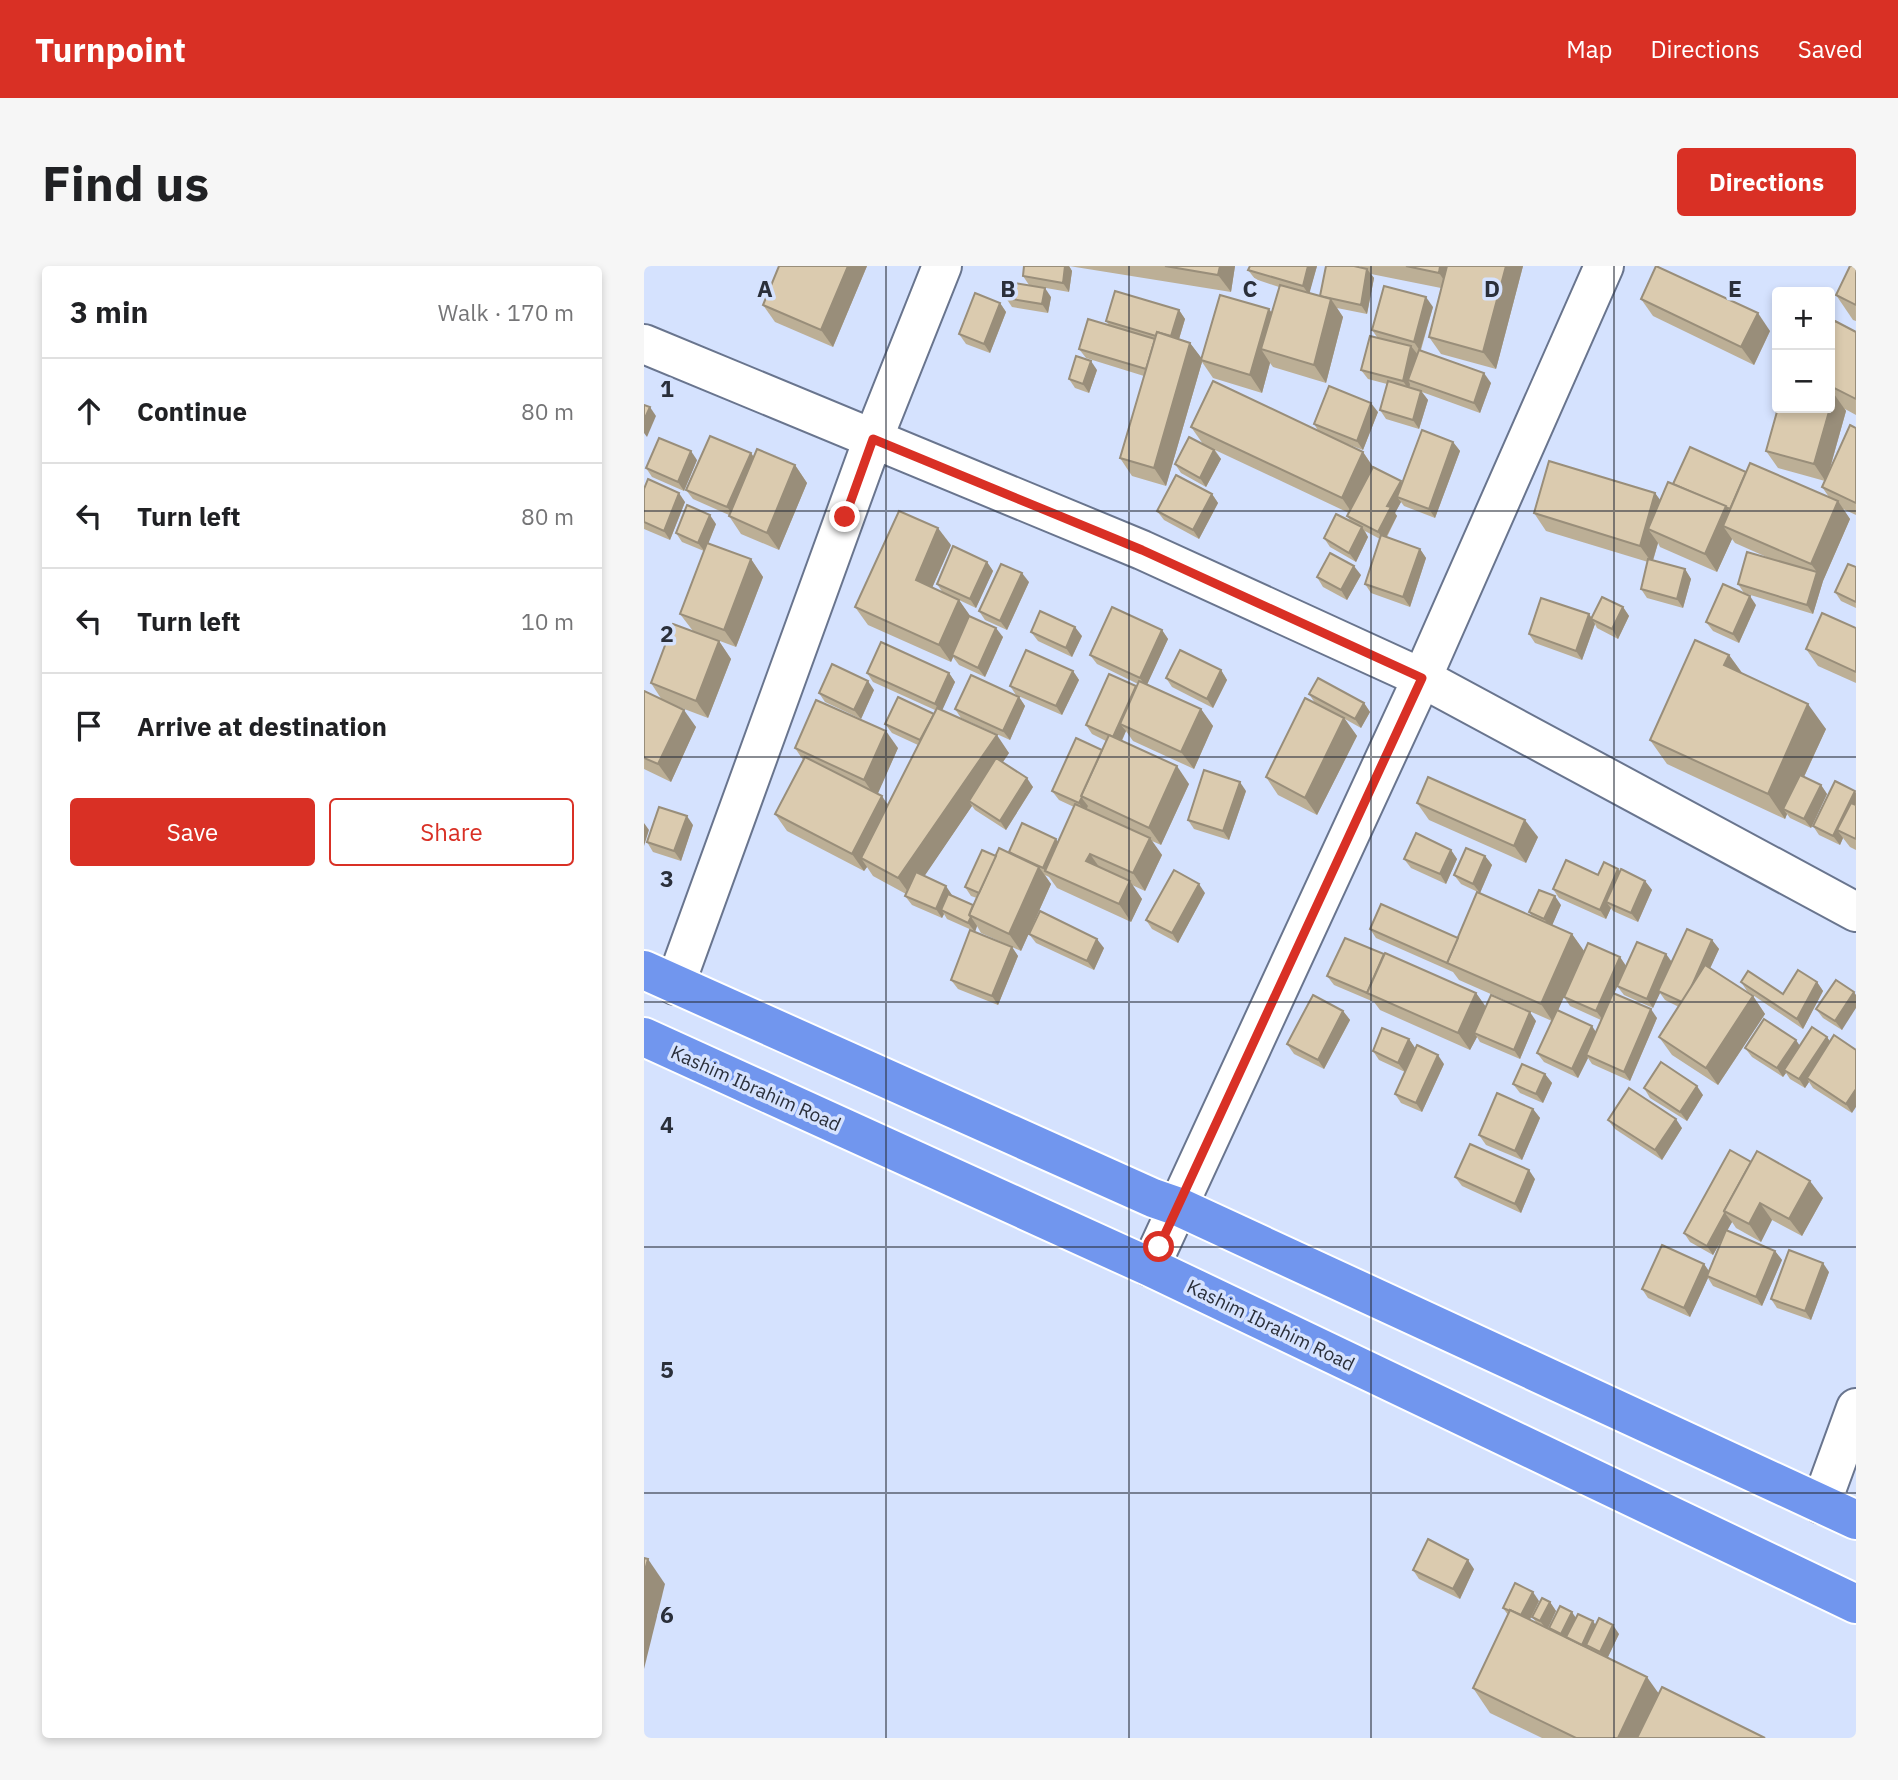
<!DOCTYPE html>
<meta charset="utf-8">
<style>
:root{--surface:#fff;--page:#f6f6f6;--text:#202124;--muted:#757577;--line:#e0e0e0;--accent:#d93025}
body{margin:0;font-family:"IBM Plex Sans",sans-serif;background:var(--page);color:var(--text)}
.controls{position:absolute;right:21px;top:21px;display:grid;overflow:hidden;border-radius:7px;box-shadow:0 4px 10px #0003}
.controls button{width:63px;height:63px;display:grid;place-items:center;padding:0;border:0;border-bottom:2px solid var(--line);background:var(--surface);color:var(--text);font:35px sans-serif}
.stop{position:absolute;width:21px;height:21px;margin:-16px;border:5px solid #d93025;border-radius:50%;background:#fff}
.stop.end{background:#d93025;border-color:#fff;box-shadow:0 2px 7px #0008}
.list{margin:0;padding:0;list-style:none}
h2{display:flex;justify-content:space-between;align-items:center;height:91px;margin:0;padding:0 28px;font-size:30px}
h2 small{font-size:23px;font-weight:400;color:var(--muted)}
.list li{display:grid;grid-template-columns:46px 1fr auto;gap:21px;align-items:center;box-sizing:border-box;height:105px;padding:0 28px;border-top:2px solid var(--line)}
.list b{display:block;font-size:26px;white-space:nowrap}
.list em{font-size:23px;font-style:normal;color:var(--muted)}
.actions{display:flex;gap:14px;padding:21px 28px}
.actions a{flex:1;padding:16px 0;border:2px solid var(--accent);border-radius:7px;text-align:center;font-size:24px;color:var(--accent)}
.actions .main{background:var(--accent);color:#fff}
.icon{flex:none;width:38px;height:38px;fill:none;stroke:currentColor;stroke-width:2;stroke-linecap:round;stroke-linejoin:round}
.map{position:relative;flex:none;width:1212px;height:1472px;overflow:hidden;border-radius:7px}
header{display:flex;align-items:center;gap:42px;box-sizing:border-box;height:98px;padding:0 35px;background:var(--accent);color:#fff}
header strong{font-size:33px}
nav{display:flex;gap:38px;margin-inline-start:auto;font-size:24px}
.intro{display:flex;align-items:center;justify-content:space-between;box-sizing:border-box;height:168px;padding:0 42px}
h1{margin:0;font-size:49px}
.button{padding:18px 32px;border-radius:7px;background:var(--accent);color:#fff;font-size:24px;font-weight:700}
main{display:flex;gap:42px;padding:0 42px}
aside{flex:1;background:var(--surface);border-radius:7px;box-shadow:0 4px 10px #0003}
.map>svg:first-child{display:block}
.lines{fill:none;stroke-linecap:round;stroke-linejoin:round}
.street-casing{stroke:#69758e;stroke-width:42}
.highway-casing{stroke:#fff;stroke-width:42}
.street{stroke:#fff;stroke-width:38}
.highway{stroke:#7196ee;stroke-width:38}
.wall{fill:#bcaf96;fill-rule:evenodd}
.shaded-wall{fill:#998e7a}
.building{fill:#dbcbaf;stroke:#998e7a;stroke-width:2}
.route{stroke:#d93025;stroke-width:9}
.grid{fill:none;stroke:#2a2f3a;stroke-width:2;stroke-opacity:0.55}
.labels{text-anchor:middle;stroke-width:7;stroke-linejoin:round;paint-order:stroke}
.street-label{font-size:19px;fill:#2a2f3a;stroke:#d5e2fe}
.grid-label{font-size:23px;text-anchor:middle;font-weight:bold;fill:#2a2f3a;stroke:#d5e2fe;stroke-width:7;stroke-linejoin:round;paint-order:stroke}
</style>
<header>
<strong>Turnpoint</strong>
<nav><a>Map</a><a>Directions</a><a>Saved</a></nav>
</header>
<div class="intro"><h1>Find us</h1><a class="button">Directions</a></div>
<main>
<aside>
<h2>3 min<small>Walk · 170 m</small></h2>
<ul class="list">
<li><svg class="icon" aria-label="ahead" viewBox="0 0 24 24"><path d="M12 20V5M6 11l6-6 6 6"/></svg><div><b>Continue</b></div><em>80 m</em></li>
<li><svg class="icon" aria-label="left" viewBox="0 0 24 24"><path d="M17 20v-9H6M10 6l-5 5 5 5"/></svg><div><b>Turn left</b></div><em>80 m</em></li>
<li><svg class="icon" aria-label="left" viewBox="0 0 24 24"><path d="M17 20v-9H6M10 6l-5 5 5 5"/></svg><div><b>Turn left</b></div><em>10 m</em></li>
<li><svg class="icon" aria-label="arrive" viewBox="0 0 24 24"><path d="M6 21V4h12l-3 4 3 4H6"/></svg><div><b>Arrive at destination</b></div></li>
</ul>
<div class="actions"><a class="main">Save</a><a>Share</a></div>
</aside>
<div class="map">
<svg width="1212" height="1472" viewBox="0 0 1212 1472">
<rect width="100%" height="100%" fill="#d5e2fe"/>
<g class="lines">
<defs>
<g id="street">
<polyline points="0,78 498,284 778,412 1212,646"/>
<polyline points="31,719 229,173 298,0"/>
<polyline points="506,1001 778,412 960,0"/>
<polyline points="1177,1238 1212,1142"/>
</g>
<g id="highway">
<polyline points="0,704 509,932 535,941 1212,1254"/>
<polyline points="0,771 506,1001 1212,1338"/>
</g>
</defs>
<use href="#street" class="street-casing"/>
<use href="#highway" class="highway-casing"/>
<use href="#street" class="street"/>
<use href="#highway" class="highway"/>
</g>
<g class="wall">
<polygon points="135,0 223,0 189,81 131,56 119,39"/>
<polygon points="380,0 591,0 587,26 425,0 428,5 425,26 385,19 379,10"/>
<polygon points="673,0 665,27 676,30 682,0 716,0 715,1 717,2 716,0 879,0 852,103 797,88 785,71 797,22 727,8 730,12 723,48 693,42 699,51 682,117 629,101 626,97 618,127 569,112 558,96 522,220 488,210 476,192 500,110 442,92 435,83 465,59 462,55 535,44 541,53 535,73 546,77 557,92 625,43 628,47 635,21 611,13 604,4"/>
<polygon points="1212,0 1212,55 1209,54 1192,29"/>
<polygon points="407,31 404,47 368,41 362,32"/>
<polygon points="997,33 1126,65 1110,99 1009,50"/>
<polygon points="356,37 362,46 346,87 322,78 315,68"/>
<polygon points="789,41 777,84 847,117 836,147 778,126 784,134 775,163 742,153 736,144 743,118 724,113 717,104 733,71 728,64"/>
<polygon points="1186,65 1212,66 1212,149 1201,143 1202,145 1185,206 1212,162 1212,249 1199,243 1206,253 1179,315 1169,348 1100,327 1094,318 1127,293 1091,277 1088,273 1073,306 1016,281 1014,277 1009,295 1041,303 1047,313 1039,342 1003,332 997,323 1004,296 902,265 890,247 1011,227 1016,234 1029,218 1102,206 1185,231 1178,221 1181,215 1134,202 1122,185 1186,142"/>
<polygon points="453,104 445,127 431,122 425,113"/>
<polygon points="734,146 719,184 690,173 719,186 729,201 758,218 809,176 816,185 791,252 760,240 757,236 751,247 753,250 743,271 776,283 782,292 766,341 727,327 721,318 736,273 721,265 724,271 712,296 686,281 680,272 707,256 703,250 705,247 571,184 577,193 562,221 537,207 531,198 559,178 547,161 675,166 670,158"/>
<polygon points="107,187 110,191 151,199 163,217 135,284 97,268 85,250 85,249 49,233 42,224"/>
<polygon points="53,194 40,225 8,211 2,202"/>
<polygon points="0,223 41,236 26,274 0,263"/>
<polygon points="568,228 574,237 555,273 520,254 513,245"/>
<polygon points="72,258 64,277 107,293 119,311 92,381 49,365 36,348 60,285 38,276 32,267"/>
<polygon points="307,279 288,322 299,327 293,318 343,296 349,305 332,342 315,334 326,351 359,371 341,411 315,399 309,391 307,396 224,359 211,341"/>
<polygon points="1212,301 1212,342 1197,335 1191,326"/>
<polygon points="717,309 703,334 679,321 673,311"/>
<polygon points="385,316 363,364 341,354 335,345"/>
<polygon points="1112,339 1095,377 1069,365 1062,356"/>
<polygon points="979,341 985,350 974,373 953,362 951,358 938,394 891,377 885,368 945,348 948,352"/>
<polygon points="1212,362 1212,417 1174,400 1162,383"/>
<path d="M518,364L524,373L503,418L557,443L569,460L550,503L489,475L482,465L478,475L545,518L517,579L508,575L518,589L501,625L488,619L498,633L487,656L413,622L405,611L401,609L407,618L377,685L368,681L374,690L354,739L314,723L307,714L330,665L303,653L300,648L298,652L268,639L261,630L262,628L229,610L223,601L220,605L143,565L131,548L159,494L151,482H254L233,528L244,539L274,479L248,467L241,458L290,448L291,444L229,416L223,407H305L311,416L298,444L365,487L359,496L389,521L362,564L331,544L328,540L280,610L308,630L329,639L333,632L327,630L321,621L352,590L414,576L430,541L415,534L408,525L458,484L462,475L448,468L442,459L492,421L494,418L453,398L446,389ZM333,660L337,667L364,679L331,666Z"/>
<polygon points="387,366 438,370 428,391 394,375"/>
<polygon points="75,375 87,393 64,452 27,438 52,461 27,516 0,503 0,425 18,434 7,417"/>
<polygon points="1085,389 1099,408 1182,463 1160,511 1177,519 1183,528 1167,562 1146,552 1143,548 1141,553 1023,498 1006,474"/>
<polygon points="577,404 583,414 569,442 528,421 522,412"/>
<polygon points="429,405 435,414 418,449 372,429 366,420"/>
<polygon points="230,424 217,453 181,436 175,427"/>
<polygon points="665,428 720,437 726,446 717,462 701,453 713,470 673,549 634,529 622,511 671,437"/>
<polygon points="375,431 381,440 366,474 317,452 311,443"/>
<polygon points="602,525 585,574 550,563 544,554"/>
<polygon points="1212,527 1212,584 1206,581 1199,572 1196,579 1175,569 1169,560"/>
<polygon points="773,537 894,571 882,597 785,554"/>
<polygon points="49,559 37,595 9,586 3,576"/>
<polygon points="807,584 813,593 802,618 767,602 760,593"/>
<polygon points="841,590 848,599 836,627 817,618 810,609"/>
<polygon points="976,606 1001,615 1008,624 994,656 969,645 967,642 962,653 915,632 909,623 954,609"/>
<polygon points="561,627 534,677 508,663 502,654"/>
<polygon points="917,639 908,659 928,668 940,685 914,744 952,766 957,754 926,740 920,731 976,691 982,700 970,727 1013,752 986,815 948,798 944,792 934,812 900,796 893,787 908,755 815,714 809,706 732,672 726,663 814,672 888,650 885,646"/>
<polygon points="385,668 460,682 450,704 392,677"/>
<polygon points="1068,674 1075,683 1066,702 1109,730 1121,748 1074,819 1028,789 1015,771 1035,741 1021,734 1016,727 1009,742 980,729 973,720 1022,688 1028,696"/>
<polygon points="683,710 832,727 842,741 892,755 876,793 836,776 833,771 826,784 736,744 730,736 690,719"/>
<polygon points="1097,716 1139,728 1173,716 1179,725 1159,763 1103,725"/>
<polygon points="1210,726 1198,764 1179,752 1172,743"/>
<polygon points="699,745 706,754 680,803 650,788 643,778"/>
<polygon points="1183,771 1186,776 1208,847 1169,822 1165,816 1161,822 1146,813 1142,807 1139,811 1108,791 1101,782 1156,779"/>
<polygon points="765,773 771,782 761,806 735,794 729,785"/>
<polygon points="800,798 778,846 757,837 751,828"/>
<polygon points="901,808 908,817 899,837 876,827 869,818"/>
<polygon points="1000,822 1059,829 1043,855 1006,832"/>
<polygon points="889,843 896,852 878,894 842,879 835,869"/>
<polygon points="964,854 1038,862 1018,894 971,863"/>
<polygon points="1107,896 1179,932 1158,970 1128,954 1117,976 1092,962 1088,956 1083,965 1131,985 1138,994 1118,1040 1069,1020 1064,1012 1046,1051 1004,1032 998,1023 1060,998 1065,1005 1078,973 1069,989 1046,976 1040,967"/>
<polygon points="811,911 891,913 877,947 818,920"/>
<polygon points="1185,1006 1167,1054 1133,1042 1127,1033"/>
<polygon points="830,1303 816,1333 775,1313 769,1304"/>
<polygon points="895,1335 886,1354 892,1356 888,1351 906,1336 912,1345 904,1362 905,1363 932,1352 975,1368 964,1391 1015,1427 1121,1472 898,1472 846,1447 829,1422 864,1349 859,1342"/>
</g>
<g class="shaded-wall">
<polygon points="204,0 223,0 189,81 177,64"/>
<polygon points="421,0 425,0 428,5 425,26 419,17"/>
<polygon points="576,0 591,0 587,26 574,9"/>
<polygon points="664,0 673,0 665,29 659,20"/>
<polygon points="796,0 811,0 807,24 795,7"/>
<polygon points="862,0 879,0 852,103 839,86"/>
<polygon points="723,3 730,12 723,48 717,39"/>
<polygon points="401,22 407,31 404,47 398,38"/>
<polygon points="782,31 789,41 776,85 770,76"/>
<polygon points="687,33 699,51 682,117 670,99"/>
<polygon points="356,37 362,46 346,87 340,78"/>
<polygon points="625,43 637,61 617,83 626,97 618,127 606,109"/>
<polygon points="535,44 541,53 532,83 526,74"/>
<polygon points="1114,47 1126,65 1110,99 1097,81"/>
<polygon points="546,77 559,94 557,94 558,96 522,220 510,202"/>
<polygon points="767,80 774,89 764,114 766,118 765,124 759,115"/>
<polygon points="447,95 453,104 445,127 439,118"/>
<polygon points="840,107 847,117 836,147 830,137"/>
<polygon points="777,125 784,134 775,163 769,154"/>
<polygon points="1190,128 1202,145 1182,216 1170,198"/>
<polygon points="727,137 734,146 719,184 713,175"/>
<polygon points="6,141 12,150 3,171 0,167 0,154"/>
<polygon points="809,176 816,185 791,252 785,243"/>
<polygon points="570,184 577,193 562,221 556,212"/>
<polygon points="47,185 53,194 40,225 34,216"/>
<polygon points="719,186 731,204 710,250 698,232"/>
<polygon points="107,187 113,197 90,250 83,241"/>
<polygon points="151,199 163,217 135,284 123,267"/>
<polygon points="757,215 763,225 753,231 757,236 751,247 753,250 740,275 734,266 743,240"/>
<polygon points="35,227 41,236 26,274 20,265"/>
<polygon points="1011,227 1024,245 1004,263 1014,277 1008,297 996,280"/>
<polygon points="568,228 574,237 555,273 549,264"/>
<polygon points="1194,235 1206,253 1179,315 1169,348 1163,339 1173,306 1167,298"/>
<polygon points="1082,240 1094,258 1079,260 1088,273 1073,306 1061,288"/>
<polygon points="66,249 72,258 61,286 54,277"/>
<polygon points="718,261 724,271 712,296 705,287"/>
<polygon points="294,262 307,279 284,331 272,314"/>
<polygon points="776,283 782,292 766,341 759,331"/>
<polygon points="107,293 119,311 92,381 80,364"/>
<polygon points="343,296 349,305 332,342 326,333"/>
<polygon points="710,300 717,309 703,334 697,324"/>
<polygon points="1041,303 1047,313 1039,342 1033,333"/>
<polygon points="378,307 385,316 363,364 356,355"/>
<polygon points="1106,330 1112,339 1095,377 1089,368"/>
<polygon points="315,334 327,351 307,396 295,379"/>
<polygon points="979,341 985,350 974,373 968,363"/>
<polygon points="945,348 951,358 938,394 932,385"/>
<polygon points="431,361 438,370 428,391 422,382"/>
<polygon points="352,362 359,371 341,411 334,402"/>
<polygon points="518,364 524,373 502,421 496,412"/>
<polygon points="75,375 87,393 64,452 52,435"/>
<polygon points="1085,389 1103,414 1080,399"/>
<polygon points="577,404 583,414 569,442 563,433"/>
<polygon points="429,405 435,414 418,449 412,440"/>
<polygon points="305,407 311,416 297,447 291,438"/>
<polygon points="224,415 230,424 217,453 210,444"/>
<polygon points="492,420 498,429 476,458 482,465 475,480 469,471"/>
<polygon points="375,431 381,440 366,474 359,465"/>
<polygon points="720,437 726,446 717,462 711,453"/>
<polygon points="1164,438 1182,463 1144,545 1139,543 1143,548 1141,553 1124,528"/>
<polygon points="557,443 569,460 550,503 537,486"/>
<polygon points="40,444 52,461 27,516 14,498"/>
<polygon points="700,452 713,470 673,549 661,532"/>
<polygon points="242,465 254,482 232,532 220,514"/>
<polygon points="353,469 365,487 330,538 325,535 328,540 267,630 254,612"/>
<polygon points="533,500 545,518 517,579 505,562"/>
<polygon points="383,512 389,521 362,564 356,555"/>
<polygon points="596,516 602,525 585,574 579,565"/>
<polygon points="1177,519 1183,528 1167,562 1160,553"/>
<polygon points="1211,525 1212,527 1212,546 1193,564 1199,572 1196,579 1189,570"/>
<polygon points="238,530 250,548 217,592 223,601 220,605 208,588"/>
<polygon points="437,531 444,540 441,546 435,537"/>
<polygon points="43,550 49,559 37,595 30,585"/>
<polygon points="881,554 894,571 882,597 870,580"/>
<polygon points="0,557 5,564 0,580"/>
<polygon points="506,572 518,589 501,625 489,607"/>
<polygon points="412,573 418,582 401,605 399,602"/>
<polygon points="807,584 813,593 802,618 796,608"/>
<polygon points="446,588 458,605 442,595"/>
<polygon points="841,590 848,599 836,627 829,618"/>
<polygon points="395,601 407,618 377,685 365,668"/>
<polygon points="974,603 980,612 962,636 967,642 962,653 956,644"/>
<polygon points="486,615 498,633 487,656 475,638"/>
<polygon points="1001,615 1008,624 994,656 987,647"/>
<polygon points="555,618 561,627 534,677 528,667"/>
<polygon points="302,620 308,629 297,644 300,648 298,652 292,643"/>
<polygon points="911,630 917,639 907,662 900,653"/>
<polygon points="327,651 333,660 331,666 324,657"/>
<polygon points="928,668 940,685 909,756 897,738"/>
<polygon points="453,673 460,682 450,704 443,695"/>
<polygon points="1068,674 1075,683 1046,746 1040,737"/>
<polygon points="368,681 374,690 354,739 348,730"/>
<polygon points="1022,688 1029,698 1014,725 1016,727 1009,742 1003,733"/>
<polygon points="976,691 982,700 959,754 952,745"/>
<polygon points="1173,716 1179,725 1159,763 1153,753"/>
<polygon points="1210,726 1212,729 1212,742 1198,764 1191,755"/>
<polygon points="832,727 844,744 830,767 833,771 826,784 814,767"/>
<polygon points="1109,730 1121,748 1074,819 1062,802"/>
<polygon points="1007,743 1013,752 986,815 980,806"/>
<polygon points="699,745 706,754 680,803 674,794"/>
<polygon points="886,746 892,755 876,793 870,784"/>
<polygon points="948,760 954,769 942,789 944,792 934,812 928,803"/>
<polygon points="1183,771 1189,780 1163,812 1165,816 1161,822 1155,813"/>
<polygon points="765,773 771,782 761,806 754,797"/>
<polygon points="1152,774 1158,783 1140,804 1142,807 1139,811 1133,802"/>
<polygon points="794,789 800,798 778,846 772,837"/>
<polygon points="901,808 908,817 899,837 892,828"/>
<polygon points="1053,820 1059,829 1043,855 1036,846"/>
<polygon points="1212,823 1212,841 1208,847 1202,838"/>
<polygon points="889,843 896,852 878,894 871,885"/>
<polygon points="1032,853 1038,862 1018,894 1011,884"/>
<polygon points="885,904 891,913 877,947 871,938"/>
<polygon points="1166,915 1179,932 1158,970 1145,953"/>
<polygon points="1116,937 1128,954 1117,976 1105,958"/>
<polygon points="1081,947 1088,956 1069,989 1063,980"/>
<polygon points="1131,985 1138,994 1118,1040 1112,1031"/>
<polygon points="1179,997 1185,1006 1167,1054 1161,1045"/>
<polygon points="1060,998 1066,1007 1063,1010 1064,1012 1046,1051 1040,1042"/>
<polygon points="4,1293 21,1318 0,1403 0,1308"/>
<polygon points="824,1294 830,1303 816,1333 809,1323"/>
<polygon points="889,1326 895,1335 883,1359 877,1350"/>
<polygon points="906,1336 912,1345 903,1364 896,1355"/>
<polygon points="928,1346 934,1355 921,1374 917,1368"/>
<polygon points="949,1355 955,1364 942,1379 946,1385 937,1381"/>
<polygon points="969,1359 975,1368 962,1395 956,1386"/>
<polygon points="1003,1411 1020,1435 1003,1472 974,1472"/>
</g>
<g class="building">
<polygon points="135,0 204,0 177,64 119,39"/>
<polygon points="380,0 421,0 419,17 379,10"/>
<polygon points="521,0 576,0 574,9"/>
<polygon points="606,0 664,0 659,20 604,4"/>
<polygon points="682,0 710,0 723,3 717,39 676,30"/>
<polygon points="762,0 796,0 795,7"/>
<polygon points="803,0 862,0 839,86 785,71"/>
<polygon points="1012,0 1114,47 1097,81 997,33"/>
<polygon points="1206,0 1212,0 1212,39 1192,29"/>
<polygon points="365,16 401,22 398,38 362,32"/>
<polygon points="636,19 687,33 670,99 617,83"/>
<polygon points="740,20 782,31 770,76 728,64"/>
<polygon points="471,25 535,44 527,70 513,66 512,70 462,55"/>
<polygon points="331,27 356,37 340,78 315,68"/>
<polygon points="576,29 625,43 606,109 557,94"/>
<polygon points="444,53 511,73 502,103 435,83"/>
<polygon points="1191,55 1212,66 1212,133 1186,120 1186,65"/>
<polygon points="513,66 546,77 510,202 476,192"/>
<polygon points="726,70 767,80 759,115 717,104"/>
<polygon points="775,84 840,107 830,137 764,114"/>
<polygon points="432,90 447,95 439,118 425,113"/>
<polygon points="569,115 719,186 698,232 547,161"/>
<polygon points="744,115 777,125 769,154 736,144"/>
<polygon points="685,120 727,137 713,175 670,158"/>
<polygon points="1186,126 1190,128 1186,141"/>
<polygon points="0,139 6,141 0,154"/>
<polygon points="1134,142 1186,142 1170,198 1122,185"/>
<polygon points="1206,159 1212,162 1212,237 1178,221"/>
<polygon points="778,164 809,176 785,243 753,231"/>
<polygon points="66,170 107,187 83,241 42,224"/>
<polygon points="545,171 570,184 556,212 531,198"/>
<polygon points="15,172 47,185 34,216 2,202"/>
<polygon points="1046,181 1102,206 1086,243 1029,218"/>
<polygon points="113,183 151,199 123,267 85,250"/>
<polygon points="905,195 1011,227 996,280 890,247"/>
<polygon points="1106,197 1194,235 1167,298 1079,260"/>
<polygon points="729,201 757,215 743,240 747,241 734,266 703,250"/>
<polygon points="532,209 568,228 549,264 513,245"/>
<polygon points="4,213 35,227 20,265 0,256 0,223"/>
<polygon points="1024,216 1082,240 1061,288 1004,263"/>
<polygon points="43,239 66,249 54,277 32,267"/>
<polygon points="255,245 294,262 272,314 315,334 295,379 211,341"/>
<polygon points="692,248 718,261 705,287 680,272"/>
<polygon points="737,269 776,283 759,331 721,318"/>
<polygon points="63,277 107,293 80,364 36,348"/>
<polygon points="309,280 343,296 326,333 293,318"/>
<polygon points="1103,286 1173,306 1163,339 1094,318"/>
<polygon points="686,287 710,300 697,324 673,311"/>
<polygon points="1004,293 1041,303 1033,333 997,323"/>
<polygon points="357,298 378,307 356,355 335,345"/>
<polygon points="1204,298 1212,301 1212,336 1191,326"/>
<polygon points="1079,318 1106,330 1089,368 1062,356"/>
<polygon points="958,331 979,341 968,363 947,353"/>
<polygon points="897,332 945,348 932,385 885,368"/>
<polygon points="468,341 518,364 496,412 446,389"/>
<polygon points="396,345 431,361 422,382 387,366"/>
<polygon points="1178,347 1212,362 1212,406 1162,383"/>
<polygon points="325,350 352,362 334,402 308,389"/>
<polygon points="29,358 75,375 52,435 7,417"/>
<polygon points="1051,374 1085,389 1080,399 1164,438 1124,528 1006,474"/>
<polygon points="237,376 305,407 291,438 223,407"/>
<polygon points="382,384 429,405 412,440 366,420"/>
<polygon points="536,384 577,404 563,433 522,412"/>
<polygon points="188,398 224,415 210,444 175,427"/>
<polygon points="465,408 492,420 469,471 442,459"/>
<polygon points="327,409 375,431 359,465 311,443"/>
<polygon points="674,412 720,437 711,453 665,428"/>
<polygon points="495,415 557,443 537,486 476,458"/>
<polygon points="0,425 40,444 14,498 0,492"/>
<polygon points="254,431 290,448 276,474 241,458"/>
<polygon points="661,432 700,452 661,532 622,511"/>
<polygon points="172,434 242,465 220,514 151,482"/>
<polygon points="293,442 353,469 254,612 217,592"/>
<polygon points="465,469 533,500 505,562 437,530"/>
<polygon points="432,472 458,484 437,530 438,531 435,537 408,525"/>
<polygon points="161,491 238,530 208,588 131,548"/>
<polygon points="352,492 383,512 356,555 325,535"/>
<polygon points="560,504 596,516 579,565 544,554"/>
<polygon points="1156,509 1177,519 1160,553 1139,543"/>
<polygon points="784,511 881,554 870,580 773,537"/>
<polygon points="1191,515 1211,525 1189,570 1169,560"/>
<polygon points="1207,537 1212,539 1212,573 1193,564"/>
<polygon points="431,538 506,572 489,607 446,588 442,595 486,615 475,638 401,605"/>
<polygon points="15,541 43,550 30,585 3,576"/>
<polygon points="378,557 412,573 399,602 365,586"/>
<polygon points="772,567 807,584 796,608 760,593"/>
<polygon points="355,582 395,601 365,668 325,649"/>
<polygon points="822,582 841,590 829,618 810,609"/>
<polygon points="338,584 352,590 335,627 321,621"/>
<polygon points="922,594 954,609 960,596 974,603 956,644 909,623"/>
<polygon points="977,603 1001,615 987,647 962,636"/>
<polygon points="530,604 555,618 528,667 502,654"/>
<polygon points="272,606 302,620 292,643 261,630"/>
<polygon points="895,624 911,630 900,653 885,646"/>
<polygon points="833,626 928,668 897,738 803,697"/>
<polygon points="304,628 329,639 325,649 327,651 324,657 297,644"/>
<polygon points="737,638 814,672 803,697 726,663"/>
<polygon points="396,645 453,673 443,695 385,668"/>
<polygon points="1043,663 1068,674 1046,724 1038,736 1014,725"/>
<polygon points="326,664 368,681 348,730 307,714"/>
<polygon points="701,672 740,688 723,727 728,729 683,710"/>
<polygon points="993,676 1022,688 1003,733 973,720"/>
<polygon points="944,677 976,691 952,745 920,731"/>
<polygon points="741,687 832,727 814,767 723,727"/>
<polygon points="1061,699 1109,730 1062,802 1015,771"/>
<polygon points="1154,704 1173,716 1153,753 1097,716 1104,705 1139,728"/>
<polygon points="1192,714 1210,726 1191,755 1172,743"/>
<polygon points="969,727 1007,743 980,806 942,789"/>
<polygon points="669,729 699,745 674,794 643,778"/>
<polygon points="847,729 886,746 870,784 830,767"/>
<polygon points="913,744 948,760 928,803 893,787"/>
<polygon points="1120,753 1152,774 1133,802 1101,782"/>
<polygon points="1168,761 1183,771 1155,813 1140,804"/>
<polygon points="738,762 765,773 754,797 729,785"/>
<polygon points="1190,769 1212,784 1212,823 1202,838 1163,812"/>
<polygon points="773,779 794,789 772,837 751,828"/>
<polygon points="1017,796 1053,820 1036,846 1000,822"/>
<polygon points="878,798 901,808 892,828 869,818"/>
<polygon points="985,822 1032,853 1011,884 964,854"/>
<polygon points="853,827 889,843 871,885 835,869"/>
<polygon points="826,878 885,904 871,938 811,911"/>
<polygon points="1086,884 1107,896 1080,945 1081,947 1063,980 1040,967"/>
<polygon points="1113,885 1166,915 1145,953 1116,937 1105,958 1080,945"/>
<polygon points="1082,964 1131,985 1112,1031 1063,1010"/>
<polygon points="1018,979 1060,998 1040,1042 998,1023"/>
<polygon points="1145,984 1179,997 1161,1045 1127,1033"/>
<polygon points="784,1273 824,1294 809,1323 769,1304"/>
<polygon points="0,1292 4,1293 0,1308"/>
<polygon points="871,1317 889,1326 877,1349 866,1344 866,1345 859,1342"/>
<polygon points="898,1332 906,1336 896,1355 888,1351"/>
<polygon points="916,1340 928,1346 917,1368 905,1362"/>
<polygon points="866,1344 1003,1411 974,1472 932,1472 829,1422"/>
<polygon points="934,1348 949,1355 938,1379 922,1371"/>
<polygon points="955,1352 969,1359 956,1386 942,1379"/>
<polygon points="1018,1421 1121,1472 993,1472"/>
</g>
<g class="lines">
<polyline class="route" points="201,251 229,173 498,284 778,412 515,981"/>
</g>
<path class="grid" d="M242,0V1472M485,0V1472M727,0V1472M970,0V1472M0,245H1212M0,491H1212M0,736H1212M0,981H1212M0,1227H1212"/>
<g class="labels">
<g class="street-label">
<text transform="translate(112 822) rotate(24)" y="7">Kashim Ibrahim Road</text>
<text transform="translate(627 1059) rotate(26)" y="7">Kashim Ibrahim Road</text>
</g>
</g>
<g class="grid-label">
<text x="121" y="31">A</text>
<text x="364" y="31">B</text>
<text x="606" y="31">C</text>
<text x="848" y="31">D</text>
<text x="1091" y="31">E</text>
<text x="23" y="131">1</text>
<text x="23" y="376">2</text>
<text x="23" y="621">3</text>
<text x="23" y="867">4</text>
<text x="23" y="1112">5</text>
<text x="23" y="1357">6</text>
</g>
</svg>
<div class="controls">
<button>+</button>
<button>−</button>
</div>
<div class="stop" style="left:515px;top:981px"></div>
<div class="stop end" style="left:201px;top:251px"></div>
</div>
</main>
